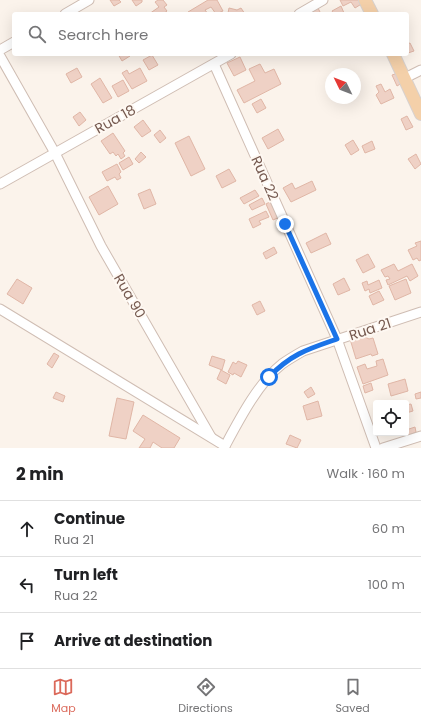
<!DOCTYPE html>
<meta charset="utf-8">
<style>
:root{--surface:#fff;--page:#f6f6f6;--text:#202124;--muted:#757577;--line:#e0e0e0;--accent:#db695a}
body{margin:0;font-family:Poppins,sans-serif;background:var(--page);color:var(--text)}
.controls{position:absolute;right:12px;bottom:12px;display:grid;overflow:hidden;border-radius:4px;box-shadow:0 4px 16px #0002}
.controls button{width:36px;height:36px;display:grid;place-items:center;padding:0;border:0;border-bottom:1px solid var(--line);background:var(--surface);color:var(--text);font:20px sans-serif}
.compass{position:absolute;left:325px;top:68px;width:36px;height:36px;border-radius:50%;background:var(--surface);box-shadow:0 4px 16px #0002;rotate:313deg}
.stop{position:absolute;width:12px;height:12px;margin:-9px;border:3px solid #1a73e8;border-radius:50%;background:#fff}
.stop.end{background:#1a73e8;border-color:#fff;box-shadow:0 1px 4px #0008}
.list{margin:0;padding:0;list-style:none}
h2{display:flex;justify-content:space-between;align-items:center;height:52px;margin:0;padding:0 16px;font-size:17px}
h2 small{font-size:13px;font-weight:400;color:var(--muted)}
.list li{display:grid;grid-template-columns:26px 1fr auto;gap:12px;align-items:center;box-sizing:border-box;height:56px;padding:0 16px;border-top:1px solid var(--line)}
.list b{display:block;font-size:15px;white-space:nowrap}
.list p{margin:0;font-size:13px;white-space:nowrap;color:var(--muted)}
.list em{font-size:13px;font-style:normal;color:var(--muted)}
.icon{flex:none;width:22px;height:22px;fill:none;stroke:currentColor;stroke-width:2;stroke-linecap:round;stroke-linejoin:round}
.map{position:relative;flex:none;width:421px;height:448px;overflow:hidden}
.search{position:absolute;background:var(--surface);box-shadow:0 4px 16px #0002;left:12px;right:12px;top:12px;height:44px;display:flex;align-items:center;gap:10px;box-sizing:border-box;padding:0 14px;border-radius:4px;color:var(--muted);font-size:15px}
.sheet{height:220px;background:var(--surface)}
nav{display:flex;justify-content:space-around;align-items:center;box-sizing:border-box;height:56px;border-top:1px solid var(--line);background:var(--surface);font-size:11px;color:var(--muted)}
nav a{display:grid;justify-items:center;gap:2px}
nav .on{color:var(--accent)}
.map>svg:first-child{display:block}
.building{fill:#efd1c5;stroke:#e0b6a6}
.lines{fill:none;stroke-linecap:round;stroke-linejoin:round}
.minor-casing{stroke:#cfbdb3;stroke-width:11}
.major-casing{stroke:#d8d1ce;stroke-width:14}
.minor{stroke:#fff;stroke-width:9}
.major{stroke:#f4d0a9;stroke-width:12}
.route{stroke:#1a73e8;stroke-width:5}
.labels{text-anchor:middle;stroke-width:4;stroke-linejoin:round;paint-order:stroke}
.street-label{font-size:14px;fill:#75594f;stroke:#fef8f2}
</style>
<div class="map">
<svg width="421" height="448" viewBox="0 0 421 448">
<rect width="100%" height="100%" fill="#fbf3eb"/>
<g class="building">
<polygon points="110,0 119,0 121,2 114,6"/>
<polygon points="132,0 142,0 142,2 136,6"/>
<polygon points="158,0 163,0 167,5 164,7 167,11 163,14 149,14 159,7 155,2"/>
<polygon points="208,0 217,0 223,11 216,14 211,7 205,10 208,14 189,14 188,12"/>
<polygon points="340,0 361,0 363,3 355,8 351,2 343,6"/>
<polygon points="317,6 321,14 308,14 307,11"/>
<polygon points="341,6 344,13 342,14 334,14 332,11"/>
<polygon points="229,8 237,10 241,8 245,14 228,13"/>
<polygon points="410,43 414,51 408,53 407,44"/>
<polygon points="118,54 128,54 130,56 122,61"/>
<polygon points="152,55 158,65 149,70 143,60"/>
<polygon points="240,57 246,70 234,76 227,63"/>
<polygon points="260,64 265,73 274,69 281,84 244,103 237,90 255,81 249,69"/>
<polygon points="77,68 82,77 71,83 66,74"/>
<polygon points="140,68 147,81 132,89 122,73 127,70 129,74"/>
<polygon points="398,73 402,83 397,86 392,75"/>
<polygon points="100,78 112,98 103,103 91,84"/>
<polygon points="123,80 129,91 118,97 112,86"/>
<polygon points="381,84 385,92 390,89 394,98 381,104 376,95 379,92 376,86"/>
<polygon points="261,99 266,108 257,113 252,104"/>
<polygon points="80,112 86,120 79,126 73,117"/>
<polygon points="407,116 413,127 406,130 401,119"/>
<polygon points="143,120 151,131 142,137 134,127"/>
<polygon points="278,129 284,140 268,149 262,138"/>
<polygon points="160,130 166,138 160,143 154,135"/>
<polygon points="113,133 125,151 123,153 125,156 121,159 118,154 116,156 113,152 110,154 101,141"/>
<polygon points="189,136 205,169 191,176 175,143"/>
<polygon points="353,140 359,150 351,155 345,145"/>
<polygon points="372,141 375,149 365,153 362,146"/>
<polygon points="141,152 146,157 139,163 135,159"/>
<polygon points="416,154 421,164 415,169 408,159"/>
<polygon points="129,157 133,164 123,170 119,163"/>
<polygon points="117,164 121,172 119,174 121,178 117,180 115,177 107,181 102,172"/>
<polygon points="229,169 236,181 222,188 216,176"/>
<polygon points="312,181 316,190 291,202 283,188 292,183 295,189"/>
<polygon points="108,186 118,204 99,215 89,197"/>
<polygon points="150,189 156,204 144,209 138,194"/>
<polygon points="255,190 259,196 244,204 240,198"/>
<polygon points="262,198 265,204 252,210 249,205"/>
<polygon points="273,200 280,217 273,220 266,204"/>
<polygon points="266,211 269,217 259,221 261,224 253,228 249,219"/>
<polygon points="326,233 331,244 311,253 306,243"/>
<polygon points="421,241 421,260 419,261 417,258 413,260 408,250 417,246 415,243"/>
<polygon points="274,247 277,253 266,259 263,253"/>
<polygon points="368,254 375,267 363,273 356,260"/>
<polygon points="394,264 398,271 412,264 418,276 410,281 407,276 388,285 386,280 390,279 388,276 385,277 381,270"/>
<polygon points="344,278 350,290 338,295 333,284"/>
<polygon points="17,279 32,288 23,304 7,294"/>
<polygon points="406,279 411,293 395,300 389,286"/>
<polygon points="379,280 382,288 370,293 369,289 365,291 362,283 367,281 368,285"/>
<polygon points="379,291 384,300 373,305 369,296"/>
<polygon points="260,301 265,311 257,315 252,305"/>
<polygon points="361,335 369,339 373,338 378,354 372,356 371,354 356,359 350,339"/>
<polygon points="54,353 59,356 52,368 47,364"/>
<polygon points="212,356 225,360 222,370 209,365"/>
<polygon points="383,359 388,375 363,384 357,367 365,364 367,369 377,366 376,361"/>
<polygon points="238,361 247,365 241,377 234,373 233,375 228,372 233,362 236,364"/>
<polygon points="221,370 230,375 226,384 217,379"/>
<polygon points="405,379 408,391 391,396 388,384"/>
<polygon points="371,383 373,390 365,393 363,386"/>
<polygon points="311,387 315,394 308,398 304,392"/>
<polygon points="56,392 65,396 63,402 53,398"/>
<polygon points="421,392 421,398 416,399 415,394"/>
<polygon points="117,398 134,402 126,439 109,436"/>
<polygon points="318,401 322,416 307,420 303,406"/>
<polygon points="411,404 413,411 406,413 406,405"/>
<polygon points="143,415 180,438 174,448 162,448 153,442 150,448 139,448 145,439 133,431"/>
<polygon points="415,427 416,432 410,435 411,436 407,437 406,430"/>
<polygon points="290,435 301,440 297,448 286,444"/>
</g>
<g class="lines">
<defs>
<g id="minor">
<polyline points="65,14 89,0"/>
<polyline points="299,14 323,0"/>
<polyline points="0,50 14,42"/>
<polyline points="0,56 55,153 101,246 211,437"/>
<polyline points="214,64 337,339 376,448"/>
<polyline points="405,78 421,70"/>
<polyline points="0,184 231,54"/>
<polyline points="0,309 225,446"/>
<path d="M224,448C239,420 258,383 282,364C289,359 296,355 303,351L421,312"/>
<polyline points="383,448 421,436"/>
</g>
<g id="major">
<polyline points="365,0 372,14"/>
<polyline points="393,54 421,114"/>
</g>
</defs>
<use href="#minor" class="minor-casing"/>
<use href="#major" class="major-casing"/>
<use href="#minor" class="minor"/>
<use href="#major" class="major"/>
</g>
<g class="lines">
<path class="route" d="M269,377C291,354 308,349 337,339L285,224"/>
</g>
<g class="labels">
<g class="street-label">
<text transform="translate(115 119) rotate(-29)" y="5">Rua 18</text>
<text transform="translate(265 178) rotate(66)" y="5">Rua 22</text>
<text transform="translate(130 296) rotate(60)" y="5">Rua 90</text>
<text transform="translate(370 329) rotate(-18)" y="5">Rua 21</text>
</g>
</g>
</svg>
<div class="controls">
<button><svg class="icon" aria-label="locate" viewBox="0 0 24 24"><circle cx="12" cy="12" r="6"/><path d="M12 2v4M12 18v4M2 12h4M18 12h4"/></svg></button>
</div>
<svg class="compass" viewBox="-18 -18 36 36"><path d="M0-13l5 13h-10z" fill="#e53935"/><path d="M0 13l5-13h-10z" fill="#757577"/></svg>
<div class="stop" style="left:269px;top:377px"></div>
<div class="stop end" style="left:285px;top:224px"></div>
<div class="search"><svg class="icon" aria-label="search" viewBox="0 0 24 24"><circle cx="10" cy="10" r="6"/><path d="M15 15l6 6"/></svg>Search here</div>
</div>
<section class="sheet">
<h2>2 min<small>Walk · 160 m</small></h2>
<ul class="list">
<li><svg class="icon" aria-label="ahead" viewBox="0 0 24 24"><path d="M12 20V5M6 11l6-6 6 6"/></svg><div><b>Continue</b><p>Rua 21</p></div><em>60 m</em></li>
<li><svg class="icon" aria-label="left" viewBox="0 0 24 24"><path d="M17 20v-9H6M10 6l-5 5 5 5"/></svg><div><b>Turn left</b><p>Rua 22</p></div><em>100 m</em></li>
<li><svg class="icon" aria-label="arrive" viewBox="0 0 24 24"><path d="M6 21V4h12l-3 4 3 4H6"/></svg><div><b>Arrive at destination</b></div></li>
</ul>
</section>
<nav>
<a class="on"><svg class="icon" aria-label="map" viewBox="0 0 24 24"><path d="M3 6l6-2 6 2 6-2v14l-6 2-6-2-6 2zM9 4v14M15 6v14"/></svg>Map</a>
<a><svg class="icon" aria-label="directions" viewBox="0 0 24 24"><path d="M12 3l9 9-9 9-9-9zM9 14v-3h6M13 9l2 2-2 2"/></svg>Directions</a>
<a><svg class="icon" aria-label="saved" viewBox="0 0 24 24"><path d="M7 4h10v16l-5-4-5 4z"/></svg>Saved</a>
</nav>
